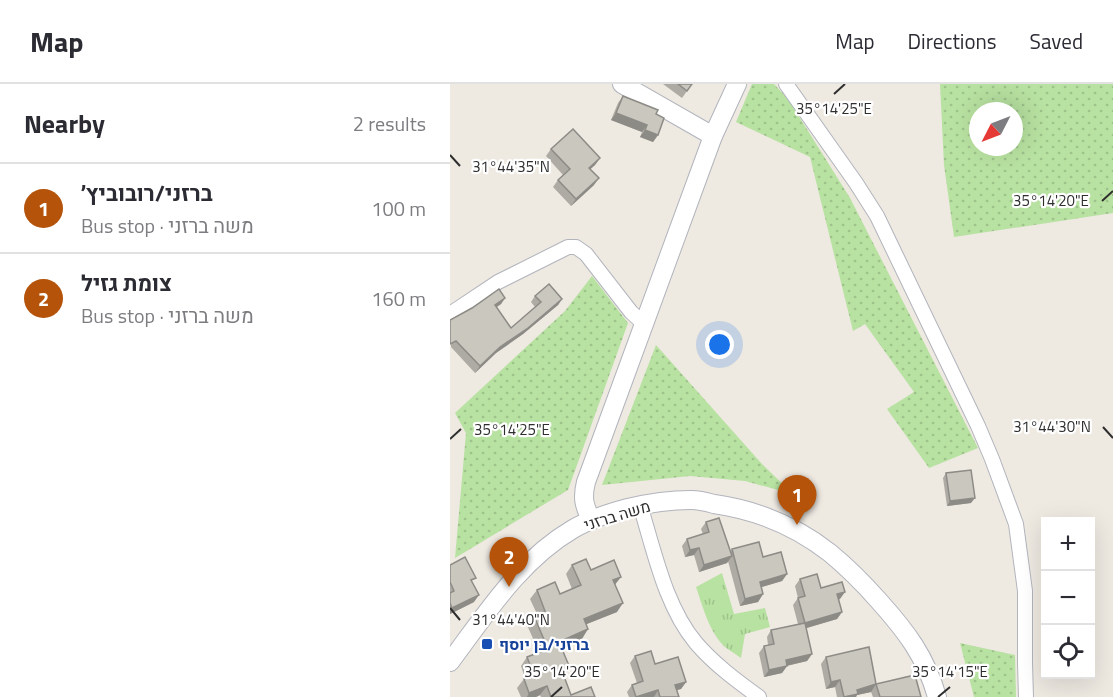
<!DOCTYPE html>
<meta charset="utf-8">
<style>
:root{--surface:#fff;--page:#f2f2f3;--text:#2b2b33;--muted:#7c7c81;--line:#e1e1e2;--accent:#b45309}
body{margin:0;font-family:"Titillium Web",Heebo,sans-serif;background:var(--page);color:var(--text)}
.controls{position:absolute;right:18px;bottom:18px;display:grid;overflow:hidden;border-radius:0px;box-shadow:0 6px 24px #0002}
.controls button{width:54px;height:54px;display:grid;place-items:center;padding:0;border:0;border-bottom:2px solid var(--line);background:var(--surface);color:var(--text);font:30px sans-serif}
.compass{position:absolute;left:519px;top:18px;width:54px;height:54px;border-radius:50%;background:var(--surface);box-shadow:0 6px 24px #0002;rotate:228deg}
.you{position:absolute;left:270px;top:261px;width:21px;height:21px;margin:-15px;border:4px solid #fff;border-radius:50%;background:#1a73e8;box-shadow:0 0 0 9px #1a73e833}
.badge{display:grid;place-items:center;width:39px;height:39px;border-radius:50%;background:var(--accent);color:#fff;font-size:20px;font-weight:700}
.pin{position:absolute;translate:-50% -50px;filter:drop-shadow(0 2px 3px #0008)}
.pin::after{content:'';position:absolute;top:32px;width:21px;height:18px;background:inherit;clip-path:polygon(0 0,100% 0,50% 100%)}
.list{margin:0;padding:0;list-style:none}
h2{display:flex;justify-content:space-between;align-items:center;height:78px;margin:0;padding:0 24px;font-size:26px}
h2 small{font-size:20px;font-weight:400;color:var(--muted)}
.list li{display:grid;grid-template-columns:39px 1fr auto;gap:18px;align-items:center;box-sizing:border-box;height:90px;padding:0 24px;border-top:2px solid var(--line)}
.list b{display:block;font-size:22px;white-space:nowrap}
.list p{margin:0;font-size:20px;white-space:nowrap;color:var(--muted)}
.list em{font-size:20px;font-style:normal;color:var(--muted)}
.icon{flex:none;width:33px;height:33px;fill:none;stroke:currentColor;stroke-width:2;stroke-linecap:round;stroke-linejoin:round}
.map{position:relative;flex:none;width:663px;height:613px;overflow:hidden}
header{display:flex;align-items:center;gap:36px;box-sizing:border-box;height:84px;padding:0 30px;background:var(--surface);border-bottom:2px solid var(--line)}
header strong{font-size:28px}
nav{display:flex;gap:33px;margin-inline-start:auto;font-size:21px}
main{display:flex}
aside{flex:1;background:var(--surface)}
.map>svg:first-child{display:block}
.grass{fill:url(#grass-dots);fill-rule:evenodd}
.park{fill:url(#park-tufts)}
.lines{fill:none;stroke-linecap:round;stroke-linejoin:round}
.street-casing{stroke:#b2b4bd;stroke-width:16}
.secondary-casing{stroke:#b2b4bd;stroke-width:20}
.street{stroke:#fff;stroke-width:14}
.secondary{stroke:#fff;stroke-width:18}
.wall{fill:#aeaba4}
.shaded-wall{fill:#8d8b86}
.building{fill:#cac7bf;stroke:#8d8b86;stroke-width:1.5}
.ticks{fill:none;stroke:#2e2e2e;stroke-width:2}
.transit-dot{fill:#1a4fb4;stroke:#fff;stroke-width:2}
.labels{text-anchor:middle;stroke-width:4.5;stroke-linejoin:round;paint-order:stroke}
.street-label{font-size:16px;fill:#2e2e2e;stroke:#fff}
.transit-label{font-size:16px;font-weight:bold;fill:#164399;stroke:#fff;text-anchor:start}
.ticks-label{font-size:15px;text-anchor:middle;fill:#2e2e2e;stroke:#fff;stroke-width:4.5;stroke-linejoin:round;paint-order:stroke}
</style>
<header>
<strong>Map</strong>
<nav><a>Map</a><a>Directions</a><a>Saved</a></nav>
</header>
<main>
<aside>
<h2>Nearby<small>2 results</small></h2>
<ul class="list">
<li><span class="badge">1</span><div><b>ברזני/רובוביץ׳</b><p>Bus stop · משה ברזני</p></div><em>100 m</em></li>
<li><span class="badge">2</span><div><b>צומת גזיל</b><p>Bus stop · משה ברזני</p></div><em>160 m</em></li>
</ul>
</aside>
<div class="map">
<svg width="663" height="613" viewBox="0 0 663 613">
<defs>
<pattern id="grass-dots" width="8" height="8" patternUnits="userSpaceOnUse" patternTransform="scale(1.5)"><rect width="8" height="8" fill="#b8e2a1"/><path d="M2 2h.1M6 6h.1" fill="none" stroke="#9ec28b" stroke-width="1.8" stroke-linecap="round"/></pattern>
<pattern id="park-tufts" width="24" height="20" patternUnits="userSpaceOnUse" patternTransform="scale(1.5)"><rect width="24" height="20" fill="#b8e2a1"/><path d="M3 7l-1-3M5 7V3M7 7l1-3M15 17l-1-3M17 17v-4M19 17l1-3" fill="none" stroke="#9ec28b"/></pattern>
</defs>
<rect width="100%" height="100%" fill="#eee9e1"/>
<g class="grass">
<polygon points="302,0 324,0 338,15 400,114 528,364 479,384 437,325 464,308 415,240 403,247 360,73 286,38"/>
<path d="M490,0H663V129L504,153L494,81ZM528,27H564V63H528Z"/>
<polygon points="142,192 178,239 118,406 5,474 16,349 5,329 115,227"/>
<polygon points="206,261 312,380 343,410 295,397 240,392 152,401"/>
<polygon points="510,559 565,571 566,613 524,613"/>
</g>
<path class="park" d="M272,489L284,530L315,524L320,543L295,550L291,574C286,570 280,567 275,563C259,548 253,523 246,503Z"/>
<g class="lines">
<defs>
<g id="street">
<polyline points="336,0 406,99 427,132 528,342 542,375 566,440 575,507 575,579 576,613"/>
<polyline points="0,230 48,198 118,163 126,163 136,170 181,228 195,241"/>
<path d="M190,421C204,466 215,522 246,559C264,580 287,597 309,613"/>
</g>
<g id="secondary">
<polyline points="172,0 263,52"/>
<path d="M141,436C134,421 132,414 136,398L263,52L287,0"/>
<path d="M0,578C36,530 70,476 123,445C140,435 159,429 178,424C199,419 220,416 241,416C249,416 257,418 264,420C306,426 347,443 380,469C397,483 414,500 429,517C456,547 476,573 487,613"/>
</g>
</defs>
<use href="#street" class="street-casing"/>
<use href="#secondary" class="secondary-casing"/>
<use href="#street" class="street"/>
<use href="#secondary" class="secondary"/>
</g>
<g class="wall">
<polygon points="213,0 242,0 232,14"/>
<polygon points="173,12 206,30 208,51 203,58 190,53 192,48 161,36 168,19"/>
<polygon points="101,65 150,74 145,81 140,85 144,101 121,122 103,103 108,96 113,91 96,72"/>
<polygon points="85,212 112,215 108,221 73,250 46,269 25,289 1,263 0,236 55,214 51,220 46,223 61,244 85,223 81,218"/>
<polygon points="496,389 521,419 497,422 493,394"/>
<polygon points="256,438 280,468 282,465 313,473 337,490 332,497 311,503 313,510 308,518 290,522 278,477 277,479 249,488 244,471 235,473 232,462 237,455 253,450 251,445"/>
<polygon points="0,481 24,518 0,530"/>
<polygon points="122,481 141,486 165,500 167,528 136,540 132,555 111,563 120,584 114,593 121,611 145,613 91,613 90,611 86,613 71,613 67,604 74,595 75,594 71,582 77,573 89,568 77,541 84,532 87,530 80,515 87,506 110,510 122,505 116,490"/>
<polygon points="350,495 371,504 390,515 388,516 392,528 387,535 356,544 362,570 357,577 337,582 332,589 314,593 309,569 314,562 318,561 317,553 321,546 348,540 343,521 348,514 345,502"/>
<polygon points="185,572 205,580 236,598 231,605 227,606 229,613 179,613 177,608 182,601 187,599 180,579"/>
<polygon points="376,573 426,600 471,613 423,613 421,608 407,611 406,613 387,613 385,603 376,605 371,580"/>
</g>
<g class="shaded-wall">
<polygon points="166,29 197,41 192,48 161,36"/>
<polygon points="195,46 208,51 203,58 190,53"/>
<polygon points="150,74 145,81 134,91 139,84"/>
<polygon points="149,94 144,101 121,122 126,115"/>
<polygon points="55,214 51,220 40,228 45,221"/>
<polygon points="112,215 108,221 73,250 46,269 25,289 30,282 50,263"/>
<polygon points="525,414 521,419 497,422 500,417"/>
<polygon points="249,464 244,471 235,473 240,466"/>
<polygon points="282,472 277,479 249,488 254,481"/>
<polygon points="337,490 332,497 305,505 310,498"/>
<polygon points="171,493 164,502 163,496"/>
<polygon points="395,508 390,515 382,517 387,510"/>
<polygon points="313,510 308,518 290,522 295,515"/>
<polygon points="29,511 24,518 0,530 0,527 2,524"/>
<polygon points="173,519 167,528 127,544 134,535"/>
<polygon points="392,528 387,535 350,546 355,539"/>
<polygon points="138,545 132,555 103,567 109,558"/>
<polygon points="362,570 357,577 331,583 336,576"/>
<polygon points="337,582 332,589 314,593 319,586"/>
<polygon points="120,584 113,594 112,587"/>
<polygon points="390,596 385,603 376,605 381,598"/>
<polygon points="236,598 231,605 220,608 225,601"/>
<polygon points="426,600 421,608 407,611 406,613 394,613 407,606"/>
<polygon points="97,602 90,611 86,613 77,613 79,609"/>
<polygon points="208,606 204,613 187,613"/>
</g>
<g class="building">
<polygon points="228,0 242,0 237,7"/>
<polygon points="173,12 208,26 206,30 214,34 208,51 195,46 197,41 166,29"/>
<polygon points="123,45 150,74 139,84 149,94 126,115 108,96 120,85 101,65"/>
<polygon points="99,200 112,215 78,244 50,263 30,282 6,257 0,260 0,236 22,224 49,205 55,214 45,221 61,244 91,218 85,212"/>
<polygon points="521,386 525,414 500,417 496,389"/>
<polygon points="269,434 282,472 254,481 249,464 240,466 237,455 259,448 256,438"/>
<polygon points="309,458 313,473 331,468 337,490 310,498 313,510 295,515 282,465"/>
<polygon points="15,473 26,494 21,496 29,511 2,524 0,519 0,509 4,507 0,498 0,481"/>
<polygon points="136,475 141,486 164,476 171,493 163,496 173,519 134,535 138,545 109,558 120,584 112,587 121,611 141,603 145,613 101,613 97,602 79,609 74,595 84,591 77,573 98,565 84,532 95,527 87,506 105,498 110,510 131,501 122,481"/>
<polygon points="367,490 371,504 392,498 395,508 387,510 392,528 355,539 348,514 355,512 350,495"/>
<polygon points="355,539 362,570 336,576 337,582 319,586 314,562 324,560 321,546"/>
<polygon points="419,563 426,600 407,606 408,610 394,613 390,596 381,598 376,573"/>
<polygon points="201,567 205,580 228,573 236,598 225,601 229,613 210,613 208,606 186,613 182,601 193,597 185,572"/>
<polygon points="465,591 471,613 430,613 426,600"/>
</g>
<path class="ticks" d="M384,10L395,0M0,71L10,82M652,117L663,107M653,343L663,354M0,355L11,345M0,524L10,536M101,613L112,603M488,613L500,603"/>
<rect class="transit-dot" x="31" y="554" width="12" height="12" rx="3"/>
<g class="labels">
<g class="street-label">
<text transform="translate(167 431) rotate(-17)" y="6">משה ברזני</text>
</g>
<g class="transit-label">
<text x="49" y="566">ברזני/בן יוסף</text>
</g>
</g>
<g class="ticks-label">
<text x="384" y="30">35°14'25"E</text>
<text x="61" y="88">31°44'35"N</text>
<text x="601" y="122">35°14'20"E</text>
<text x="602" y="348">31°44'30"N</text>
<text x="62" y="351">35°14'25"E</text>
<text x="61" y="541">31°44'40"N</text>
<text x="112" y="593">35°14'20"E</text>
<text x="500" y="593">35°14'15"E</text>
</g>
</svg>
<div class="controls">
<button>+</button>
<button>−</button>
<button><svg class="icon" aria-label="locate" viewBox="0 0 24 24"><circle cx="12" cy="12" r="6"/><path d="M12 2v4M12 18v4M2 12h4M18 12h4"/></svg></button>
</div>
<svg class="compass" viewBox="-18 -18 36 36"><path d="M0-13l5 13h-10z" fill="#e53935"/><path d="M0 13l5-13h-10z" fill="#7c7c81"/></svg>
<div class="you"></div>
<div class="pin badge" style="left:347px;top:441px">1</div>
<div class="pin badge" style="left:59px;top:503px">2</div>
</div>
</main>
